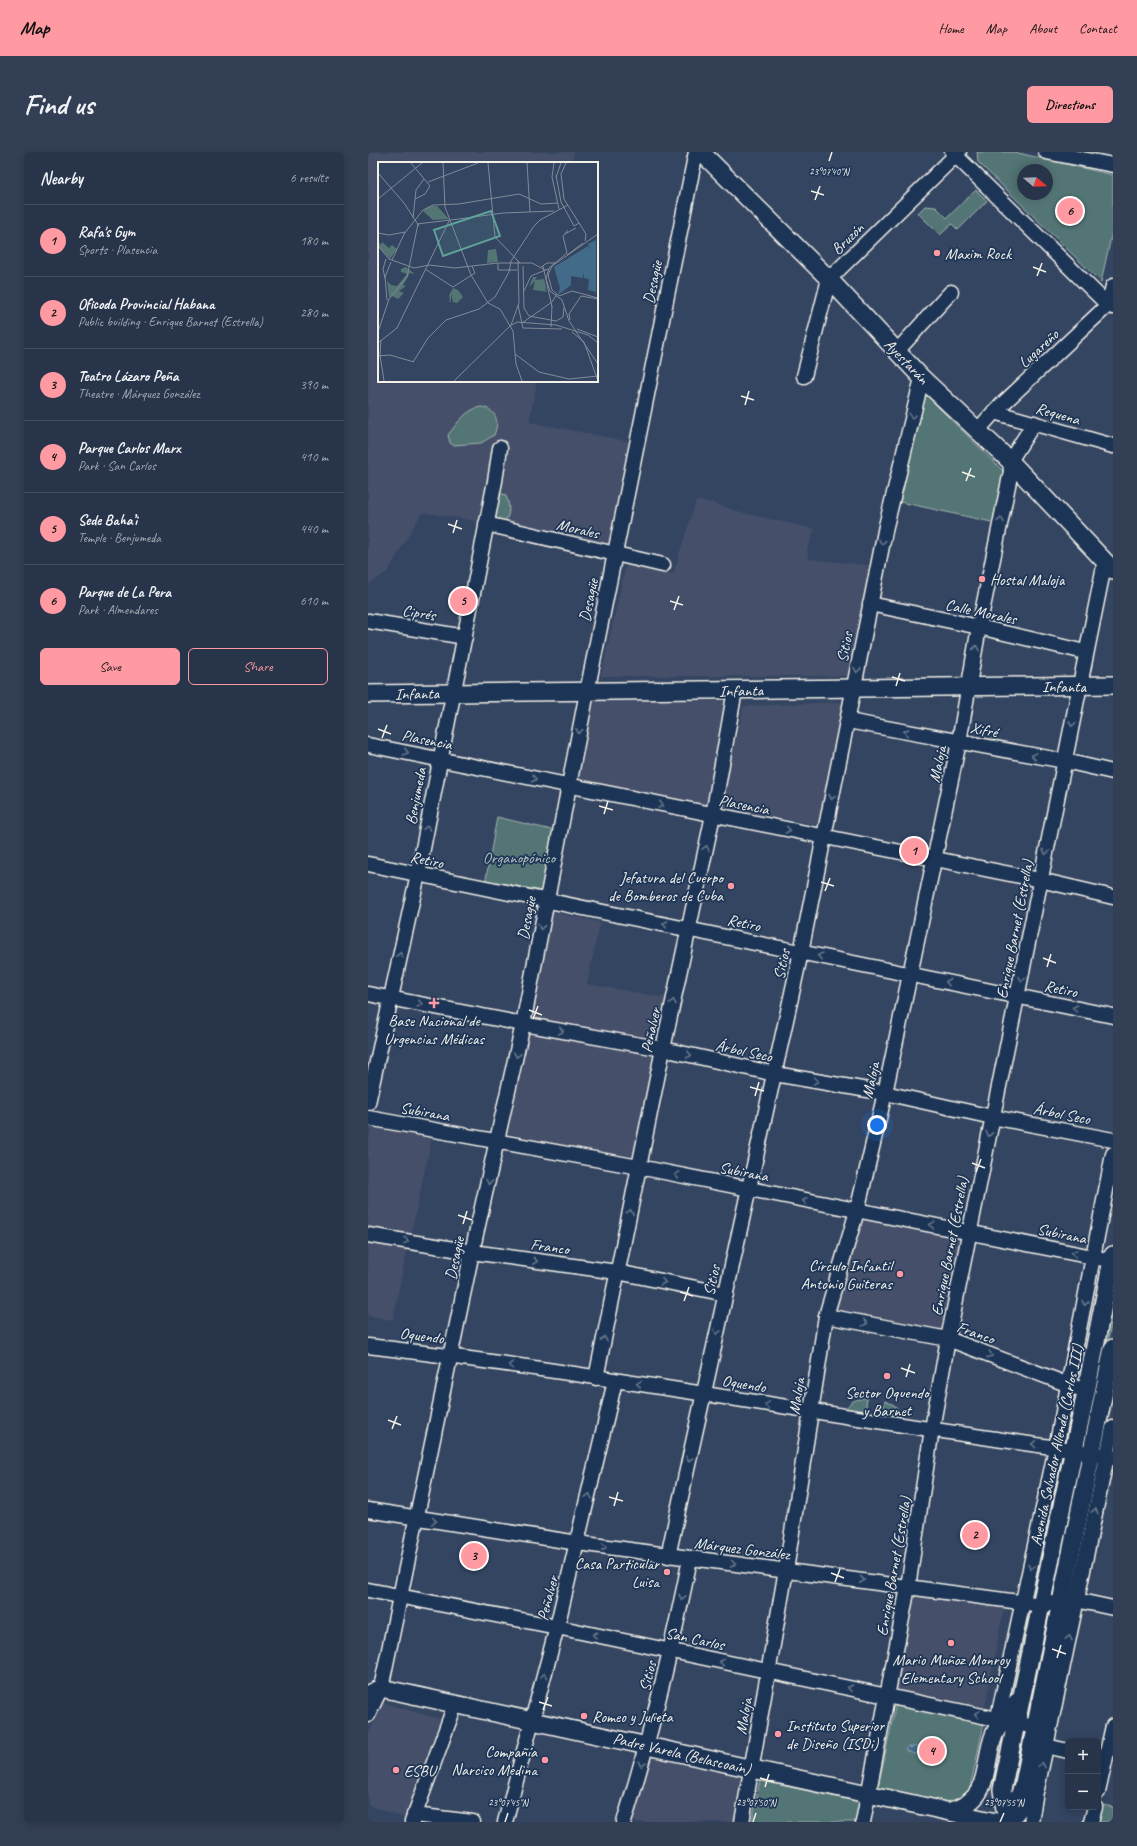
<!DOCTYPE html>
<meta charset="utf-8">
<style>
:root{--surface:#27344a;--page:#333f54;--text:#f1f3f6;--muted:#a4aab5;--line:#434f62;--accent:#ff9aa2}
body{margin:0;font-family:Caveat,sans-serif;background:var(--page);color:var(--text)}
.controls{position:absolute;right:12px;bottom:12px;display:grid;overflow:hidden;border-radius:6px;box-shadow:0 2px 10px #0003}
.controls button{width:36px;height:36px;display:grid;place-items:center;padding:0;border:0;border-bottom:1px solid var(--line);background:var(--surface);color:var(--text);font:20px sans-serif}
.compass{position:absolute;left:649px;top:12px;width:36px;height:36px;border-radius:50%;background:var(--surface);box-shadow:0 2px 10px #0003;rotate:109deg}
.you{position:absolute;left:509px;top:973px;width:14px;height:14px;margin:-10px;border:3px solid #fff;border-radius:50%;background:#1a73e8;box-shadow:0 0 0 6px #1a73e833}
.badge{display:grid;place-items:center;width:26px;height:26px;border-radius:50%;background:var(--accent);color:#111;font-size:13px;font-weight:700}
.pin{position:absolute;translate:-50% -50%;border:2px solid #fff;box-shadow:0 1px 4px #0006}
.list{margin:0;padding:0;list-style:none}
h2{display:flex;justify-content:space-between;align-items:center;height:52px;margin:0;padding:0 16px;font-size:17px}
h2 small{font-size:13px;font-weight:400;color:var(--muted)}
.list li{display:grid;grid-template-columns:26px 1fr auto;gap:12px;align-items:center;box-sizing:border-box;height:72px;padding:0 16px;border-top:1px solid var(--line)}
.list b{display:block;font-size:15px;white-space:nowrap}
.list p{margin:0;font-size:13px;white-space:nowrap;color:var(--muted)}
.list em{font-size:13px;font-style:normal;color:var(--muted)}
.actions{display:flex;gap:8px;padding:12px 16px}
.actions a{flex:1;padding:9px 0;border:1px solid var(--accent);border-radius:6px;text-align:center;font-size:14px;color:var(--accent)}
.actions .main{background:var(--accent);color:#111}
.map{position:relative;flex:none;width:745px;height:1670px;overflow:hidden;border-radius:6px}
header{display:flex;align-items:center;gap:24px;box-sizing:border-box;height:56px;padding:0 20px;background:var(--accent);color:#111}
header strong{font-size:19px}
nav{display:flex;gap:22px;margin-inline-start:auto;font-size:14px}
.intro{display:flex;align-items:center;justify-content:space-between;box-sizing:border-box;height:96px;padding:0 24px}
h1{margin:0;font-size:28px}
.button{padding:10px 18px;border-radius:6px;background:var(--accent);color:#111;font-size:14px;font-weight:700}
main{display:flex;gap:24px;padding:0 24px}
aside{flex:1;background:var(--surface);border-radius:6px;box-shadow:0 2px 10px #0003}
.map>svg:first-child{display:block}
.built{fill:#44506a}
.green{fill:#537574;stroke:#a4b3ae;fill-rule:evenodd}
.water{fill:#426b8a;stroke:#89a1b0}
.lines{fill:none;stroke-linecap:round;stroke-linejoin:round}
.minor-casing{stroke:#f4f1e8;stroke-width:17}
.major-casing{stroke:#f4f1e8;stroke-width:20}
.minor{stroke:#1d3557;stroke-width:14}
.major{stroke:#1d3557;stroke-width:17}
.oneway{stroke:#68778a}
.ticks{fill:none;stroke:#f4f1e8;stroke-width:1.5}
.poi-dot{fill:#ff9aa2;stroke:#1d3557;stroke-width:1.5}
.labels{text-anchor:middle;stroke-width:3.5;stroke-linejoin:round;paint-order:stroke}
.street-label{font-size:16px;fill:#f4f1e8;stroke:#1d3557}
.poi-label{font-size:16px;fill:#f4f1e8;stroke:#1d3557;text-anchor:start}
.park-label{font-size:16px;fill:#b4bfba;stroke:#1d3557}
.inset-road{fill:none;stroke:#818a98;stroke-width:1}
.view{fill:#5fa199;fill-opacity:0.15;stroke:#5fa199;stroke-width:2}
.inset-edge{fill:none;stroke:#f4f1e8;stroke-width:2}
.ticks-label{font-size:10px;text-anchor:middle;fill:#f4f1e8;stroke:#1d3557;stroke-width:3.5;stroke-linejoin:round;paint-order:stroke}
</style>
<header>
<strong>Map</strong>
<nav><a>Home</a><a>Map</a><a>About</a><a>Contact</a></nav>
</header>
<div class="intro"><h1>Find us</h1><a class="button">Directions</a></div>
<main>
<aside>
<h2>Nearby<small>6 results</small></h2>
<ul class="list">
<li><span class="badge">1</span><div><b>Rafa's Gym</b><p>Sports · Plasencia</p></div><em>180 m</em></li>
<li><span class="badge">2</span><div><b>Oficoda Provincial Habana</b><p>Public building · Enrique Barnet (Estrella)</p></div><em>280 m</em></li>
<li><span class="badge">3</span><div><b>Teatro Lázaro Peña</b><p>Theatre · Márquez González</p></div><em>390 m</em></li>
<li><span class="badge">4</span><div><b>Parque Carlos Marx</b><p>Park · San Carlos</p></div><em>410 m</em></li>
<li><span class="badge">5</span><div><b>Sede Baha’i</b><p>Temple · Benjumeda</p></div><em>440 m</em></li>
<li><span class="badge">6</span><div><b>Parque de La Pera</b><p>Park · Almendares</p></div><em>610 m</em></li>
</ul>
<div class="actions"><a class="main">Save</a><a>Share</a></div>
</aside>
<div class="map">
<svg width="745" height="1670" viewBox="0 0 745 1670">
<rect width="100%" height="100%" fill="#344562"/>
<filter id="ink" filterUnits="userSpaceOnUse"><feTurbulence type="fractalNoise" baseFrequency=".025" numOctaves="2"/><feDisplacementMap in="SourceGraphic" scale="8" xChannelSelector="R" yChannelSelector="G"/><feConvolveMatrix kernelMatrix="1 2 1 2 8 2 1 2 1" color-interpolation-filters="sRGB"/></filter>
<g filter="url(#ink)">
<g class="built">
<polygon points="0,0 206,0 204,11 11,11 11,229 169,229 161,270 263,290 242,392 54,360 20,419 0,433"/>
<polygon points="328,349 343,350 370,360 447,377 439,398 441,407 507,414 479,524 233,524 258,413 305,422"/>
<polygon points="229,548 360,549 338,656 210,630 225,553"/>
<polygon points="479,550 450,673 352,655 376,554"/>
<polygon points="184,760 232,770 219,832 299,846 290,893 159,869"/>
<polygon points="160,879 291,902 268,1012 140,981"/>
<polygon points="4,972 64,985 42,1086 0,1077 0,993"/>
<polygon points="493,1065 595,1083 573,1181 467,1160"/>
<polygon points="0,1089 39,1095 25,1168 0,1164"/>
<polygon points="545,1443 636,1455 617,1555 527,1538"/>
<polygon points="15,1551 72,1567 39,1667 0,1653 0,1584"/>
<polygon points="281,1600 376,1621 366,1670 261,1670"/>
</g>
<g class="green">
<path d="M609,0H646L745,23V76L733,130L610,10ZM655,18H679V42H655Z"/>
<polygon points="608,38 619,49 590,78 584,72 572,83 550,61 557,54 568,55 579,66"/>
<polygon points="558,243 639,323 628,371 528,349 553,246"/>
<path d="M113,255C128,257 132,269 126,283L113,291L85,293L82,291L80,283C89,272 98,257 113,255Z"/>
<path d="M131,342H136C142,348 143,364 136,370L126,369Z"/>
<polygon points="129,665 188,679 173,743 117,732"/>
<polygon points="745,1135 745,1164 717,1296 711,1295"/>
<path d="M499,1246L497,1261L477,1258C483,1248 489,1247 499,1246Z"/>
<polygon points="517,1249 526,1253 534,1261 534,1268 515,1264"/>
<polygon points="710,1303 716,1304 686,1447 679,1448"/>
<polygon points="655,1467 663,1469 647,1548 639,1546"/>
<polygon points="528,1552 616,1572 602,1636 594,1645 579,1651 510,1635"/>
<polygon points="648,1591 655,1592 641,1661 637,1645"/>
<polygon points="392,1627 495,1647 491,1670 384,1670"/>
<polygon points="734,1653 745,1655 745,1670 730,1670"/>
</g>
<polygon class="water" points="541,1594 542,1596 547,1594 551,1598 553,1597 555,1600 552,1602 550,1601 545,1602 541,1599 539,1600 537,1597"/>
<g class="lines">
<defs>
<g id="minor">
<polyline points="584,0 740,153 745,155"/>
<polyline points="678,0 745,13"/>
<polyline points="529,199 583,140"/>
<polyline points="436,224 461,127 591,0"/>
<polyline points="626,260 745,294"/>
<polyline points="610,278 626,260 740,153 745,134"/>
<polyline points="118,372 295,413"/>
<polyline points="502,452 611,475 717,500"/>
<polyline points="0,469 97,485"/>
<polyline points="480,569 697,609 745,620"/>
<polyline points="0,593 672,728 745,745"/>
<polyline points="0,712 745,864"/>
<polyline points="0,842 155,872 295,897 407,922 517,941 624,965 745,988"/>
<polyline points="0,951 50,722 127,329 132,296"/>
<polyline points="0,966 271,1015 745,1109"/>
<polyline points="0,1083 104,1100 249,1120 358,1142"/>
<polyline points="458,1164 580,1187 709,1236"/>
<path d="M0,1194C236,1222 470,1266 705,1298L745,1306"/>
<polyline points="228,1226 295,897 345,663 367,538"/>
<polyline points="0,1358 210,1391 674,1453 708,1448 745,1456"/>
<polyline points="300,1404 433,800 518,374 554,226"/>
<polyline points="0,1438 189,1475 667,1575"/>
<polyline points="0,1563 13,1536 104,1100 155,872 219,540 328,0"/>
<polyline points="628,1574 688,1296 745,1002"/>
<polyline points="678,1594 700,1599"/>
<polyline points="730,1640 745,1574"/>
<polyline points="46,1663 105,1670"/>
<polyline points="646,1665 669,1637 745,1276"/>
<polyline points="44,1670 87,1553"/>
<polyline points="137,1670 189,1475 247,1229"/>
<path d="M256,1670C283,1583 304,1496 322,1407"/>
<polyline points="374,1670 418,1418 458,1164 489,1059 517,941 591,590 611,475 643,319 642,309 666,271"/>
<polyline points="495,1670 540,1435 564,1277 580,1187 737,409"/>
<polyline points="663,1670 668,1639"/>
<polyline points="723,1670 727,1655"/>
</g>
<g id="major">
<polyline points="333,0 461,127 554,226 642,309 745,418"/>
<polyline points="0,542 745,533"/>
<polyline points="0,1542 13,1536 628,1670"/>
<path d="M583,1659C625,1647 614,1613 626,1583C630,1573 642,1559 649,1550"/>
<polyline points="639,1670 634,1638 718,1240 745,1103"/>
<polyline points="641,1670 656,1631 745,1196"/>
</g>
</defs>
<use href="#minor" class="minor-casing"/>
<use href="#major" class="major-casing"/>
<use href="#minor" class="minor"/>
<use href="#major" class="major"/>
</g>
<defs><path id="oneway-chevron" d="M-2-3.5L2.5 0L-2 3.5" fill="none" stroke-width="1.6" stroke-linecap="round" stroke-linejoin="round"/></defs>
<g class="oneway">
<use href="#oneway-chevron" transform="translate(544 264) rotate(105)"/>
<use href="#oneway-chevron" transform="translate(633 368) rotate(-79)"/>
<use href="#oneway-chevron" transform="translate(514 390) rotate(101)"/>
<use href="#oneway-chevron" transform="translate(608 496) rotate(-80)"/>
<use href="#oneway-chevron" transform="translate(489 518) rotate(101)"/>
<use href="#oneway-chevron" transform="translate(704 572) rotate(101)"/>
<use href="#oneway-chevron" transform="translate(211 579) rotate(101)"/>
<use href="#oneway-chevron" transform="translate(538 580) rotate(-169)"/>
<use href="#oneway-chevron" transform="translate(38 600) rotate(11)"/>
<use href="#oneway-chevron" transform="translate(666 604) rotate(-169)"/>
<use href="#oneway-chevron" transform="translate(166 627) rotate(12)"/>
<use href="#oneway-chevron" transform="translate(464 645) rotate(101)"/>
<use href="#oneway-chevron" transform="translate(293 653) rotate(11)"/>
<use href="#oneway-chevron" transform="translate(59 676) rotate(-79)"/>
<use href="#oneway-chevron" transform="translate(420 678) rotate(11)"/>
<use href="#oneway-chevron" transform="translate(338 696) rotate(-77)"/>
<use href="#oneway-chevron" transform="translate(678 700) rotate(102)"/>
<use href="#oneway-chevron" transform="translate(297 772) rotate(-169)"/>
<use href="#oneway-chevron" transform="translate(173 775) rotate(101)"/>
<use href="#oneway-chevron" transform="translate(32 803) rotate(-77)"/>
<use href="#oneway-chevron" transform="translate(452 804) rotate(-168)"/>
<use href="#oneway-chevron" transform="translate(654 827) rotate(101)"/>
<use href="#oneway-chevron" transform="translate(580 830) rotate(-168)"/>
<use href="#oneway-chevron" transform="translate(305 850) rotate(-78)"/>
<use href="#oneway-chevron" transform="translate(52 852) rotate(11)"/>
<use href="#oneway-chevron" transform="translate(707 856) rotate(-168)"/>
<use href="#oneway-chevron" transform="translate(193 879) rotate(10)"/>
<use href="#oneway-chevron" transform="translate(149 903) rotate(102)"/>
<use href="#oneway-chevron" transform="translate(321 903) rotate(13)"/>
<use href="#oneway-chevron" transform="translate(448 929) rotate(10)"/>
<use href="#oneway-chevron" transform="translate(621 982) rotate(101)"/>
<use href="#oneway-chevron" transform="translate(309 1023) rotate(-169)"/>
<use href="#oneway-chevron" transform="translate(121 1030) rotate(103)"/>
<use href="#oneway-chevron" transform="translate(437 1049) rotate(-168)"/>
<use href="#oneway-chevron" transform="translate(262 1060) rotate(-78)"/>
<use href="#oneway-chevron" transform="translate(564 1073) rotate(-170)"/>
<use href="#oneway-chevron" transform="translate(38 1089) rotate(9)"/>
<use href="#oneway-chevron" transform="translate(706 1101) rotate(-168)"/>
<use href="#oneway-chevron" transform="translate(167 1109) rotate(8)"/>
<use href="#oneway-chevron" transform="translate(295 1130) rotate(11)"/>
<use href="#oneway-chevron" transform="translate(717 1151) rotate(101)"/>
<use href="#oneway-chevron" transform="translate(497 1171) rotate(11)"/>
<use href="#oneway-chevron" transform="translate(349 1180) rotate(102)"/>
<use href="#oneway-chevron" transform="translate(236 1187) rotate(-79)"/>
<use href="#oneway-chevron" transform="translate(622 1203) rotate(21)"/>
<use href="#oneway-chevron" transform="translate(143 1213) rotate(-172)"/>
<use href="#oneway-chevron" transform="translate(271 1232) rotate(-172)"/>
<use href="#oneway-chevron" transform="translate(399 1253) rotate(-171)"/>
<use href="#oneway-chevron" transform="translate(666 1292) rotate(-172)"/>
<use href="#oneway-chevron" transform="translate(321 1307) rotate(103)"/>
<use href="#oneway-chevron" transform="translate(221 1344) rotate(-77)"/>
<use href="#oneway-chevron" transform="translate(727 1359) rotate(-78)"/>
<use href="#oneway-chevron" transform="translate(66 1369) rotate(9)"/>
<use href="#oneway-chevron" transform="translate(236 1395) rotate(8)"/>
<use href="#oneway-chevron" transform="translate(365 1412) rotate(7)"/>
<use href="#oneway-chevron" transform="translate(663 1415) rotate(102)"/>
<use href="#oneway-chevron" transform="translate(494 1428) rotate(8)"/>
<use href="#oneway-chevron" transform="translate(314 1445) rotate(102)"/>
<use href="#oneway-chevron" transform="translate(227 1483) rotate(-168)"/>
<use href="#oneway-chevron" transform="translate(701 1486) rotate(-78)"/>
<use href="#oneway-chevron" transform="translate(354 1510) rotate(-168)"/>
<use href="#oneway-chevron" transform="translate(176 1524) rotate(-76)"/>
<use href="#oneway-chevron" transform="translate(482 1536) rotate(-168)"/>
<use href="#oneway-chevron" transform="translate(609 1562) rotate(-169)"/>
<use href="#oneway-chevron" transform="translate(274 1612) rotate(107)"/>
<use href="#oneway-chevron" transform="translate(674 1613) rotate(-78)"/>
</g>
</g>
<path class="ticks" d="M461,9L464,0M443,39L456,43M447,48L452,34M665,115L678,120M669,124L674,111M373,244L386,248M377,253L381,239M594,320L607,325M598,329L603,316M80,372L94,377M85,381L89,368M302,449L315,453M306,458L311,444M524,525L537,529M528,534L532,521M10,577L23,582M14,586L19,573M231,654L245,658M236,662L240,649M453,730L466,734M457,739L462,726M675,806L688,811M679,815L683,802M161,858L174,863M165,867L170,854M382,935L396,939M387,944L391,930M604,1011L617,1016M608,1020L613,1007M90,1063L104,1068M95,1072L99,1059M312,1140L325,1144M316,1149L321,1135M533,1216L547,1221M538,1225L542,1212M20,1268L33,1273M24,1277L29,1264M241,1345L255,1349M246,1354L250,1340M463,1421L476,1426M467,1430L472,1417M684,1497L698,1502M689,1506L693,1493M171,1550L184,1554M175,1558L180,1545M392,1626L406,1630M397,1635L401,1622M137,1670L140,1661M385,1670L388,1661M632,1670L636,1661"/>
<g class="poi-dot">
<circle cx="569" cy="101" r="4"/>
<circle cx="614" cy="427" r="4"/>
<circle cx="363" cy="734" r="4"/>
<path d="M64 845h4v4h4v4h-4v4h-4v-4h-4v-4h4z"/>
<circle cx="532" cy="1122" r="4"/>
<circle cx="519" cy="1224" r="4"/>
<circle cx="299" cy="1420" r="4"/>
<circle cx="583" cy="1491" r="4"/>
<circle cx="216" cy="1564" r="4"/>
<circle cx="410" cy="1582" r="4"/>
<circle cx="177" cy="1608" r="4"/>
<circle cx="28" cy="1618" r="4"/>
</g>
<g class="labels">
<g class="street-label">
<text transform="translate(479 86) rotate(-44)" y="6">Bruzón</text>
<text transform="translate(284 130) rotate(-78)" y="6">Desagüe</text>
<text transform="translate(670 196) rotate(-43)" y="6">Lugareño</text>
<text transform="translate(539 209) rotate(46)" y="6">Ayestarán</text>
<text transform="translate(690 261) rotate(16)" y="6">Requena</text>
<text transform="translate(210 376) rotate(13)" y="6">Morales</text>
<text transform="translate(220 448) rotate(-78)" y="6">Desagüe</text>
<text transform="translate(613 459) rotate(12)" y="6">Calle Morales</text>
<text transform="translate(51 460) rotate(9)" y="6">Ciprés</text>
<text transform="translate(476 495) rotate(-79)" y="6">Sitios</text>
<text x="696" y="540">Infanta</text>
<text transform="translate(373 538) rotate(-1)" y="6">Infanta</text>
<text transform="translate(49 541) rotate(-1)" y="6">Infanta</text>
<text transform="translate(616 577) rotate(11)" y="6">Xifré</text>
<text transform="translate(59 587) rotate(11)" y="6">Plasencia</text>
<text transform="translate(569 612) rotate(-78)" y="6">Maloja</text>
<text transform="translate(47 644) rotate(-79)" y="6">Benjumeda</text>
<text transform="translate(376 652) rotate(11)" y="6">Plasencia</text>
<text transform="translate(59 707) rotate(12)" y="6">Retiro</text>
<text transform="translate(158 766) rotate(-79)" y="6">Desagüe</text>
<text transform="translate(376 770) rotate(12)" y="6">Retiro</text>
<text transform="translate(646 777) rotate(-79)" y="6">Enrique Barnet (Estrella)</text>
<text transform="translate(413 812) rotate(-78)" y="6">Sitios</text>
<text transform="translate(693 836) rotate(12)" y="6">Retiro</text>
<text transform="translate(282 878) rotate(-78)" y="6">Peñalver</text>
<text transform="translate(376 898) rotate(12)" y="6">Árbol Seco</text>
<text transform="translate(502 928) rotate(-78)" y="6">Maloja</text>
<text transform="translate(57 959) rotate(10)" y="6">Subirana</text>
<text transform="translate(694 961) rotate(11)" y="6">Árbol Seco</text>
<text transform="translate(376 1019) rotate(11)" y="6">Subirana</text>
<text transform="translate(694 1081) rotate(12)" y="6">Subirana</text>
<text transform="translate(182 1094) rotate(8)" y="6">Franco</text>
<text transform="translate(581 1094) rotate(-79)" y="6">Enrique Barnet (Estrella)</text>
<text transform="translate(86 1106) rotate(-78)" y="6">Desagüe</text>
<text transform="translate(343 1128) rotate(-77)" y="6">Sitios</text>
<text transform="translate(608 1180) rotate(20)" y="6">Franco</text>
<text transform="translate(54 1183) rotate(7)" y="6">Oquendo</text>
<text transform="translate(376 1231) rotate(9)" y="6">Oquendo</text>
<text transform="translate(428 1244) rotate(-81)" y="6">Maloja</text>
<text transform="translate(688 1293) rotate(-78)" y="6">Avenida Salvador Allende (Carlos III)</text>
<text transform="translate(374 1396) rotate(7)" y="6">Márquez González</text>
<text transform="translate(525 1414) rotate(-80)" y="6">Enrique Barnet (Estrella)</text>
<text transform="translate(179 1446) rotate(-76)" y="6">Peñalver</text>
<text transform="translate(327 1486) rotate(12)" y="6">San Carlos</text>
<text transform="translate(279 1524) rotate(-76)" y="6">Sitios</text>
<text transform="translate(375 1564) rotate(-80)" y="6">Maloja</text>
<text transform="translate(314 1601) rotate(13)" y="6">Padre Varela (Belascoaín)</text>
</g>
<g class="poi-label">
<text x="577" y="107">Maxim Rock</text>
<text x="622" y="433">Hostal Maloja</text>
<text x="355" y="731" text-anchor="end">Jefatura del Cuerpo<tspan x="355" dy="18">de Bomberos de Cuba</tspan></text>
<text x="66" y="874" text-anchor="middle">Base Nacional de<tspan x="66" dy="18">Urgencias Médicas</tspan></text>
<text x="524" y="1119" text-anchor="end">Círculo Infantil<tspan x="524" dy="18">Antonio Guiteras</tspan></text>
<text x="519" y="1246" text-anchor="middle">Sector Oquendo<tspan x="519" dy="18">y Barnet</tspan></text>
<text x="291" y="1417" text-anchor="end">Casa Particular<tspan x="291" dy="18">Luisa</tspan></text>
<text x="583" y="1513" text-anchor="middle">Mario Muñoz Monroy<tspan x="583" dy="18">Elementary School</tspan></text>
<text x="224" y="1570">Romeo y Julieta</text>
<text x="418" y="1579">Instituto Superior<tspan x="418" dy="18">de Diseño (ISDi)</tspan></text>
<text x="169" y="1605" text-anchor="end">Compañía<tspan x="169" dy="18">Narciso Medina</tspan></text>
<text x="36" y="1624">ESBU</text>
</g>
<g class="park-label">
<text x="151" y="711">Organopónico</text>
</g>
</g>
<g transform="translate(10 10)">
<rect width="220" height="220" fill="#344562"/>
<path d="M52,44H59L71,57L55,58L45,49ZM0,79L3,83L4,80L11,86L14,83L19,87L12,97L0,84ZM118,87L120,100L109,101L110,88ZM28,105L37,112L32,111L25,123L28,124L21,129L26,131L20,137L14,134L11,135L9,119L13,123L19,124L29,112L23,110V107ZM155,115H159L157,118L166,117L169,129L166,125L168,129L170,130L155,128L157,119L151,125ZM75,126L80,128L85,135L79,141L75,140L73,132V139L72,140L70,139H72L71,133Z" fill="#537574"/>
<path d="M218,78V130L210,128L211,117L206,116V109L205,116L193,114V123L180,133L182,126L176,105L210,84L213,89L210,82Z" fill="#426b8a"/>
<path class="inset-road" d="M33,1L52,24L47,32L37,37M65,1L67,45L93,113L110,141L122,147L135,169L138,202L144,219M110,1L117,75L142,101M149,1L152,50M176,1L174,15L181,47M188,1L183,12L186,37L208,72L207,79M0,11L26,41L41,64M178,13L183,40L196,64L201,61M178,15L183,1M50,20L100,1M0,37L44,1M163,42L180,41M35,56L38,28L46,17M73,58L125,51L176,49M39,62L72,58M190,68L185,74L189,91L171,106L168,117L172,129L184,138L191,159L220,202M0,71L11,73L27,70M26,72L45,48L55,43L81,42L141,32L163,42M187,72L198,66M220,72L174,104L170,113L174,128L181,134L194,129L220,136M0,84L11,97L36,106L51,103L77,106L120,101H154L167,108M189,93L205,81M14,98L27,70M120,101V108H139M145,104L146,146L151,154L178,159L185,155L186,145M165,104L174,145M163,105L169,101H177M47,107L75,125L97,111L94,104M7,116L5,107L8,97M146,129L153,114L170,107M9,138L7,115L13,100M140,143L145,166L184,167M192,158L191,152L203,134L220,137M144,161L174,140L179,132M133,163L141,141L140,99M173,165L174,144M199,167L220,175M0,170L11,137L29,115L40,62M194,170L206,180L220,219M3,178L2,193L6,219M0,181L19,166L72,57M137,192L161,210L191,217L220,214M0,194L12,193L36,200M35,200L50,176L68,158L101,147L117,135L131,110L133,99L156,64L162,58L190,43M76,219L132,164L139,160L178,163L210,173L220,181"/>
<path class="view" d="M113,49L122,74L65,94L56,68Z"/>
<rect width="220" height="220" class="inset-edge"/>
</g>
<g class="ticks-label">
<text x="461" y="23">23°07'40"N</text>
<text x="140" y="1654">23°07'45"N</text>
<text x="388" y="1654">23°07'50"N</text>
<text x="636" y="1654">23°07'55"N</text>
</g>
</svg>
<div class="controls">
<button>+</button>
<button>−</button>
</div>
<svg class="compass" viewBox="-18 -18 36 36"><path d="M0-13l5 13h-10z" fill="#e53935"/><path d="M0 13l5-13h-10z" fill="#a4aab5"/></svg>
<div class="you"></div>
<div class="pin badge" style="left:546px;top:699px">1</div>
<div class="pin badge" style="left:607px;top:1383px">2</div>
<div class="pin badge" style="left:106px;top:1404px">3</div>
<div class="pin badge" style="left:564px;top:1599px">4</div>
<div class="pin badge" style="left:95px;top:449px">5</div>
<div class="pin badge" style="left:702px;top:59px">6</div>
</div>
</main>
